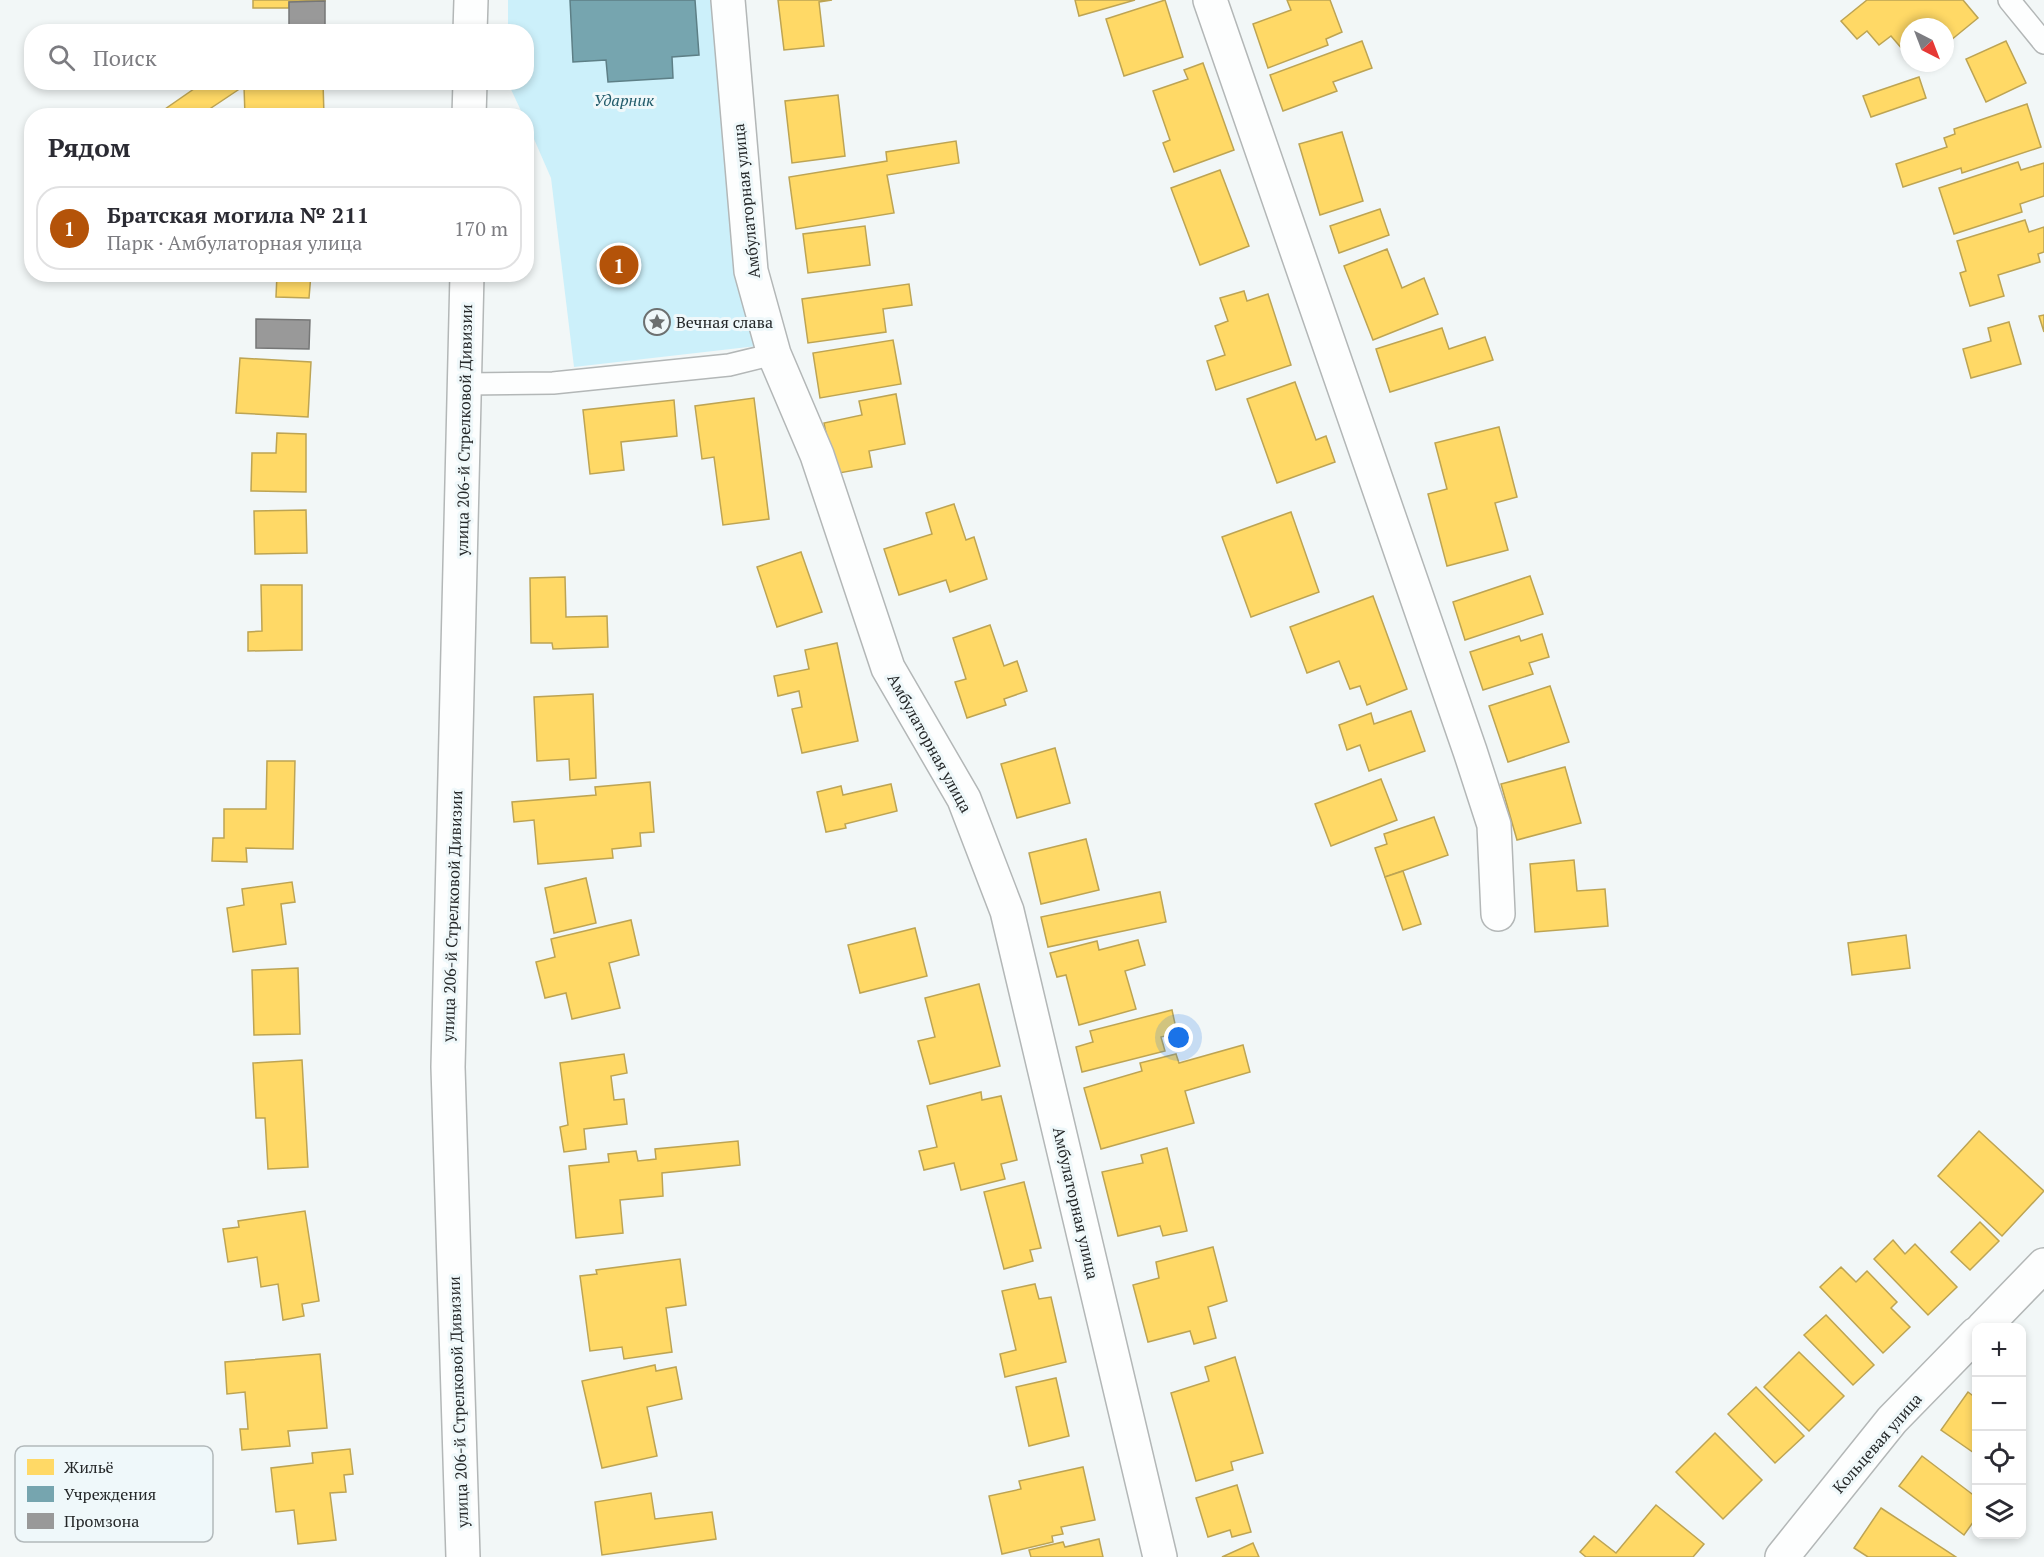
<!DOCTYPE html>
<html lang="ru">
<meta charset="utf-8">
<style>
:root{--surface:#fff;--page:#f2f2f3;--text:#2b2b33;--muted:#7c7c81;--line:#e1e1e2;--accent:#b45309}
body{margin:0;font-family:"PT Serif",serif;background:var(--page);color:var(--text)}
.controls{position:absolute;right:18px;bottom:18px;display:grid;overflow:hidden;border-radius:12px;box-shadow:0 3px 9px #0003}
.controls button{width:54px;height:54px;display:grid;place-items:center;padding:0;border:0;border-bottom:2px solid var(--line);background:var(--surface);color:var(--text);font:30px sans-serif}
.compass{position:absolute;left:1900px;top:18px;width:54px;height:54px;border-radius:50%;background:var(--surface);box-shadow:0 3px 9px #0003;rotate:138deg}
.you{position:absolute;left:1179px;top:1038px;width:21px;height:21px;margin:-15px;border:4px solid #fff;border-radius:50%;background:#1a73e8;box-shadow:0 0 0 9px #1a73e833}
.badge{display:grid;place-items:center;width:39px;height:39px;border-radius:50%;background:var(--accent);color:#fff;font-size:20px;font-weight:700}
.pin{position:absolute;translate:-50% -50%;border:3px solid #fff;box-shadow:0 2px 6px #0006}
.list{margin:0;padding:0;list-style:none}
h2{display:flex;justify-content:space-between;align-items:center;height:78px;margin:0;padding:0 24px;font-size:26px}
h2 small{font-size:20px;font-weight:400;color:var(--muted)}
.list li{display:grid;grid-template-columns:39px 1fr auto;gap:18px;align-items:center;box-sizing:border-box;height:84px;margin:0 12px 12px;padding:0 12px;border:2px solid var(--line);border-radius:24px}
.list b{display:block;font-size:22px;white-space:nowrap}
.list p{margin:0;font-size:20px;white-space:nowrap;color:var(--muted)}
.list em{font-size:20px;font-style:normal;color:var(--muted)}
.icon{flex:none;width:33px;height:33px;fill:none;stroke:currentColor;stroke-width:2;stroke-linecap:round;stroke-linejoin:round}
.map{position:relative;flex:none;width:2044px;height:1557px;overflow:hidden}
.search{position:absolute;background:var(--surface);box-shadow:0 3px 9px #0003;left:24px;top:24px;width:510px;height:66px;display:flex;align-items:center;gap:15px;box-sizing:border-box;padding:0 21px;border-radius:24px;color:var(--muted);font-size:22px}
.panel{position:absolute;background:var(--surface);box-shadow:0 3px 9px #0003;left:24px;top:108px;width:510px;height:174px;border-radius:24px}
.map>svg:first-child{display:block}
.green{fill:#ccf0fa}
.homes{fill:#ffd966;stroke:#bda453;stroke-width:1.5}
.public{fill:#76a5af;stroke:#5d7f86;stroke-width:1.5}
.industry{fill:#999;stroke:#767777;stroke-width:1.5}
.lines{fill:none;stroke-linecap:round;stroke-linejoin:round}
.service-casing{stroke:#b3b7b7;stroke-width:24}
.minor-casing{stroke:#b3b7b7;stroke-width:36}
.secondary-casing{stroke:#b3b7b7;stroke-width:36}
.service{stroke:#fdfefe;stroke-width:21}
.minor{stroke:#fdfefe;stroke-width:33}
.secondary{stroke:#fdfefe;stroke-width:33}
.labels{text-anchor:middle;stroke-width:6;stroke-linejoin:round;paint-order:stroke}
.park-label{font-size:16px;font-style:italic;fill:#215b6a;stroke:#eff8fa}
.street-label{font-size:16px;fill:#242728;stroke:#eff8fa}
.poi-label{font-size:16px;fill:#242728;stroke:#eff8fa;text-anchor:start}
.key{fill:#eff8fa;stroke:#b2b9bb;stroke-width:1.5}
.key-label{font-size:16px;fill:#242728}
</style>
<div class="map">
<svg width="2044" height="1557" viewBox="0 0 2044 1557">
<rect width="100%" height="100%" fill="#f2f7f7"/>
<polygon class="green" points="508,0 714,0 757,346 574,367 551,178 527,123 526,116 523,115 508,83 526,82 526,32 508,32"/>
<g class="homes">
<polygon points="253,0 325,0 325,1 289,2 289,8 253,8"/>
<polygon points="778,0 832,0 819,2 824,46 784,50"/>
<polygon points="1075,0 1135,0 1079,16"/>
<polygon points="1165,0 1183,57 1124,76 1106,19"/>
<polygon points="1287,0 1330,0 1342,32 1326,39 1328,45 1268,68 1253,24 1291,10"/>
<polygon points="1867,0 1963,0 1978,18 1945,45 1945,27 1909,27 1909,57 1891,36 1879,45 1867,31 1857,39 1841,21"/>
<polygon points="1362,41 1372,68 1333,82 1337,91 1283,111 1270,75"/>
<polygon points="2006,41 2026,83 1986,102 1966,59"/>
<polygon points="1203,63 1234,150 1174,172 1163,143 1170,140 1153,91 1188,79 1184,70"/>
<polygon points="1919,77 1926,98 1871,117 1863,96"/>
<polygon points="204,82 323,82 324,116 245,116 244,86 199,116 155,116"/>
<polygon points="838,95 845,156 792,163 785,101"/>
<polygon points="2027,104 2041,147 1962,173 1961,168 1903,187 1896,164 1947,147 1944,138 1955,134 1954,129"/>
<polygon points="1342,132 1363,201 1320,215 1299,144"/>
<polygon points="956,141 959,163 887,175 894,213 796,229 789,177 887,161 886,152"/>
<polygon points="2018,162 2021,170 2044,163 2044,196 2020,204 2022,212 1954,234 1939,188"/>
<polygon points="1220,170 1249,246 1200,265 1171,188"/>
<polygon points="1380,209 1389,235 1339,253 1330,226"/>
<polygon points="2025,220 2029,232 2044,227 2044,252 2038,254 2040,262 1998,275 2004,296 1970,306 1960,273 1966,271 1957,241"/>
<polygon points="865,226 870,265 808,273 803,234"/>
<polygon points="1387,249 1402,288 1424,278 1438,314 1373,340 1344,266"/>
<polygon points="277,274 311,274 309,298 276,297"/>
<polygon points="909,284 912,305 883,309 886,332 808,343 802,299"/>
<polygon points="1244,291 1247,301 1268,294 1291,365 1216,390 1207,361 1225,355 1215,326 1228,321 1220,298"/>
<polygon points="2044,315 2044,332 2039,316"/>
<polygon points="2009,322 2021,364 1971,378 1963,349 1991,341 1988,328"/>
<polygon points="1442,328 1449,349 1485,337 1493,360 1390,392 1376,349"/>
<polygon points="893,340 901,384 820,398 813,353"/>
<polygon points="240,358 311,362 308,417 236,413"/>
<polygon points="1295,382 1316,440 1326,436 1335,462 1277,483 1247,399"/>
<polygon points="896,394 905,444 869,451 872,467 834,474 824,423 862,415 859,401"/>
<polygon points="754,398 769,519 723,525 714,457 702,459 695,406"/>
<polygon points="674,400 677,436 621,442 624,470 590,474 583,410"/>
<polygon points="1499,427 1517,497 1495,503 1508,550 1447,566 1428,494 1447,489 1435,443"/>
<polygon points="277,433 306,434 306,492 251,491 252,453 276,453"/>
<polygon points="954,504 966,540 974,537 987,579 950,592 946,580 899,595 884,549 932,534 926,513"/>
<polygon points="306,510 307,553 255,554 254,511"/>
<polygon points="1291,512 1319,592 1251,617 1222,537"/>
<polygon points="801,552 822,612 777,627 757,567"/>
<polygon points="1530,576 1543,614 1465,640 1453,602"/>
<polygon points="565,577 566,617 607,616 608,647 553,649 552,643 531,643 530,578"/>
<polygon points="261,585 302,585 302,650 248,651 248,632 262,631"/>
<polygon points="1373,596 1407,689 1367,705 1360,686 1350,689 1339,661 1307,673 1290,627"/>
<polygon points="990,625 1004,666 1017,661 1027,691 1004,699 1006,705 967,718 955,682 966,679 953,638"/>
<polygon points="1542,634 1549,657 1529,663 1533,674 1483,690 1470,652 1519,636 1521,641"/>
<polygon points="837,643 858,741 802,753 792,709 802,707 799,691 778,696 774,676 809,669 805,650"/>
<polygon points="1550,686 1569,742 1508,762 1489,706"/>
<polygon points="593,694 596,778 570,780 569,759 537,761 534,697"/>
<polygon points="1411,711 1425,751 1369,771 1360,745 1347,750 1339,725 1371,713 1374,724"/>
<polygon points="1055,748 1070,803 1017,818 1001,764"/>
<polygon points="267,761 295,761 293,849 246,848 247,862 212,861 213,838 224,838 224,809 266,809"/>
<polygon points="1565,767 1581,823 1517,840 1501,784"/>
<polygon points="1381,779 1397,820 1331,846 1315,804"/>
<polygon points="650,782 654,832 640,833 641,846 612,849 613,858 538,864 534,820 514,822 512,802 596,795 595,787"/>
<polygon points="891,784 897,811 845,824 846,828 826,832 817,792 841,786 843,795"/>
<polygon points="1434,817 1448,855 1385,877 1375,848 1387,844 1384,834"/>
<polygon points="1086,839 1099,890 1041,904 1029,853"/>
<polygon points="1574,860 1577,891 1605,889 1608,926 1535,932 1530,864"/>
<polygon points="1403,871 1421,924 1403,930 1385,877"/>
<polygon points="586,878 596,923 554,933 545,888"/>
<polygon points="292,882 295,902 281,904 286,944 233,952 227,908 244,905 242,889"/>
<polygon points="1160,892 1166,922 1048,947 1041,917"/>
<polygon points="631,920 639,955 609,963 620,1008 572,1019 566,993 545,998 536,962 555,957 551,939"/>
<polygon points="915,928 927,976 860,993 848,945"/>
<polygon points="1906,935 1910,968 1852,975 1848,943"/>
<polygon points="1138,940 1145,965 1125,971 1136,1009 1079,1025 1066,975 1057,977 1050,953 1097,941 1099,950"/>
<polygon points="298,968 300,1034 254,1035 252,970"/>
<polygon points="979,984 1000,1066 930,1084 918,1041 935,1037 925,998"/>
<polygon points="1172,1010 1177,1033 1161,1037 1165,1051 1082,1072 1076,1047 1093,1042 1090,1031"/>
<polygon points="1243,1045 1250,1072 1185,1091 1194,1123 1101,1149 1084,1088 1142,1071 1140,1063 1176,1054 1179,1063"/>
<polygon points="624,1054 627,1073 611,1076 614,1100 624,1099 627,1124 584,1129 586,1149 564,1152 560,1127 568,1125 560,1063"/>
<polygon points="302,1060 308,1167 268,1169 265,1118 256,1118 253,1063"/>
<polygon points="981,1092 982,1100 1001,1096 1017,1160 1001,1164 1005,1179 961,1190 954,1163 924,1170 919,1151 937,1147 927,1106"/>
<polygon points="1979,1131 2044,1191 2002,1236 1938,1176"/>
<polygon points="738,1141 740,1165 662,1173 663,1196 620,1200 623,1233 576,1238 569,1166 609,1162 608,1154 636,1151 638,1161 656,1159 655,1149"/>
<polygon points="1167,1148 1187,1231 1163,1236 1160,1226 1118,1236 1102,1172 1143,1163 1141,1155"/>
<polygon points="1024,1182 1041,1248 1030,1250 1033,1261 1004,1269 984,1192"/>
<polygon points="305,1211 319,1301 302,1304 304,1316 283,1320 278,1284 261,1287 257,1257 228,1262 223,1229 239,1227 238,1221"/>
<polygon points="1980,1222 1999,1241 1970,1270 1951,1252"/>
<polygon points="1893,1240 1905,1254 1915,1244 1957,1287 1928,1315 1874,1259"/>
<polygon points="1213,1247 1227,1301 1208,1307 1216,1338 1194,1344 1190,1331 1148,1342 1133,1285 1159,1278 1156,1262"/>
<polygon points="680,1259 686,1305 666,1308 672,1352 624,1359 622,1347 590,1351 580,1276 597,1274 596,1270"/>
<polygon points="1841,1267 1856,1282 1867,1271 1897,1302 1891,1308 1910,1327 1883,1353 1820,1287"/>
<polygon points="1035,1284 1039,1299 1051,1297 1066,1362 1005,1377 1000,1354 1016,1350 1002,1291"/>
<polygon points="1826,1315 1874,1365 1853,1385 1804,1335"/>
<polygon points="1799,1352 1844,1396 1809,1431 1764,1387"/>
<polygon points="320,1354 327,1428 288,1431 290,1446 242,1450 240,1429 248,1429 245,1392 227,1394 225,1362"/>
<polygon points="1235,1357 1263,1453 1231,1462 1233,1470 1196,1481 1171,1393 1209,1381 1205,1367"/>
<polygon points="655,1365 656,1371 676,1367 682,1399 647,1407 657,1456 602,1468 582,1381"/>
<polygon points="1056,1378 1069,1436 1029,1446 1016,1387"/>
<polygon points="1756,1387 1804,1436 1775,1463 1728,1414"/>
<polygon points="1968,1392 1976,1398 1976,1449 1974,1453 1941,1430"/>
<polygon points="1715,1433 1762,1480 1723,1519 1676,1472"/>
<polygon points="350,1449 353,1474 344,1475 346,1492 330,1493 336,1540 298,1544 294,1510 276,1512 271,1468 313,1463 312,1453"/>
<polygon points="1922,1456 1976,1497 1976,1518 1964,1535 1899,1486"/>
<polygon points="1083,1467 1095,1520 1061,1527 1063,1534 1052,1536 1053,1542 1002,1554 989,1496 1021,1489 1019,1481"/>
<polygon points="1237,1485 1251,1532 1232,1537 1230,1530 1208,1537 1196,1498"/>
<polygon points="651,1493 655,1519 712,1512 716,1539 602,1555 595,1502"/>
<polygon points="1656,1505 1704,1544 1693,1557 1586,1557 1580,1552 1594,1536 1616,1553"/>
<polygon points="1881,1508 1956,1557 1868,1557 1854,1548"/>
<polygon points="1099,1539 1103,1557 1031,1557 1029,1550 1063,1542 1065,1547"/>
<polygon points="1253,1543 1259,1557 1222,1557"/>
</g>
<polygon class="public" points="570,0 695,0 699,55 672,57 673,78 608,82 606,60 573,62"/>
<g class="industry">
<polygon points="325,1 325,26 289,26 289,2"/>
<polygon points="256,319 310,320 309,349 256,348"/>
</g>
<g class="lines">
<defs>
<g id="service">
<polyline points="2009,0 2044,43"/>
<polyline points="466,384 553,383 729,365 774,354"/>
</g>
<g id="minor">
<polyline points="728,0 751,271 774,354 817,455 888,668 964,799 1007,911 1160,1557"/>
<polyline points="1210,0 1470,751 1494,825 1498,914"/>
<polyline points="1983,1328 2044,1265"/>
<polyline points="1782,1557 1892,1420 1976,1334"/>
</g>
<g id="secondary">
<polyline points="470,32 471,0"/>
<polyline points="469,116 470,82"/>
<polyline points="463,1557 448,1067 467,274"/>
</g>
</defs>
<use href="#service" class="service-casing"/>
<use href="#minor" class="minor-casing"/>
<use href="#secondary" class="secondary-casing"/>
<use href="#service" class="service"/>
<use href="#minor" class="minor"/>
<use href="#secondary" class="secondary"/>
</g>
<defs>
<symbol id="sight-ring" viewBox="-11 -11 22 22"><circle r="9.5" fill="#eff8fa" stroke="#6c7070" stroke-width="1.5"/><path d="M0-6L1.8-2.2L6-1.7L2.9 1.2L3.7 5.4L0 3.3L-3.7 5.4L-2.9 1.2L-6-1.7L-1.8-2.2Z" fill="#6c7070"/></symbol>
</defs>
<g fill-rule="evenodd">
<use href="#sight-ring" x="642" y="307" width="30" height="30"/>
</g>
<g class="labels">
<g class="park-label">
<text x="624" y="106">Ударник</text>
</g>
<g class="street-label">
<text transform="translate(746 201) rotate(-96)" y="6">Амбулаторная улица</text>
<text transform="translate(464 430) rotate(-89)" y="6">улица 206-й Стрелковой Дивизии</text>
<text transform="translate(930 743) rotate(61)" y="6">Амбулаторная улица</text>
<text transform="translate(452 916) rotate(-88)" y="6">улица 206-й Стрелковой Дивизии</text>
<text transform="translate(1076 1203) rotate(77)" y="6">Амбулаторная улица</text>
<text transform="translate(458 1402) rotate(-92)" y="6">улица 206-й Стрелковой Дивизии</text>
<text transform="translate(1877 1443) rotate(-49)" y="6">Кольцевая улица</text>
</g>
<g class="poi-label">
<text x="676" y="328">Вечная слава</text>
</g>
</g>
<rect x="15" y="1446" width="198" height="96" rx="9" class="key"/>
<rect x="27" y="1459" width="27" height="16" fill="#ffd966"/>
<rect x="27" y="1486" width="27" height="16" fill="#76a5af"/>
<rect x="27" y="1513" width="27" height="16" fill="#999"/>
<g class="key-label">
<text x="64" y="1473">Жильё</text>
<text x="64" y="1500">Учреждения</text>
<text x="64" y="1527">Промзона</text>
</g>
</svg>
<div class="controls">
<button>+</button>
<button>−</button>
<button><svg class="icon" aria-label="locate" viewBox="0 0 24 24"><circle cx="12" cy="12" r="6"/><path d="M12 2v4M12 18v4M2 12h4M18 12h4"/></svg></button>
<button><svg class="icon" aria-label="layers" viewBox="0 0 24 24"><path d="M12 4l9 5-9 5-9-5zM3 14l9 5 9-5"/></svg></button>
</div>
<svg class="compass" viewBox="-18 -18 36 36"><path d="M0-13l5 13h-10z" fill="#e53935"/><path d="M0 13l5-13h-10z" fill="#7c7c81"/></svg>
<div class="you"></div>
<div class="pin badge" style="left:619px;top:265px">1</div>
<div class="search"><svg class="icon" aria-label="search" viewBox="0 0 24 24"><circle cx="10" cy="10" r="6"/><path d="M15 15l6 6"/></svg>Поиск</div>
<section class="panel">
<h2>Рядом<small></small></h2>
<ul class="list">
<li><span class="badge">1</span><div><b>Братская могила № 211</b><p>Парк · Амбулаторная улица</p></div><em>170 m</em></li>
</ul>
</section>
</div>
